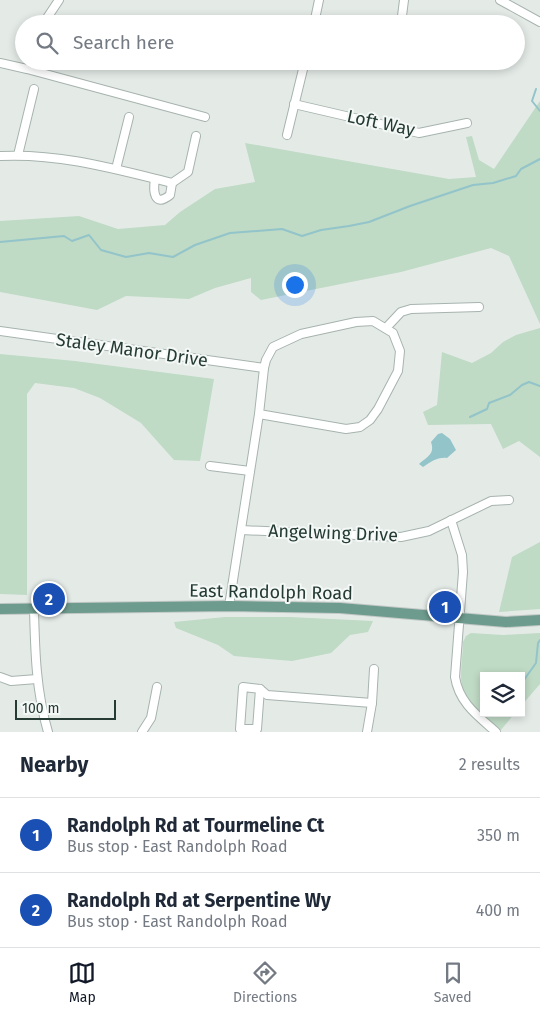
<!DOCTYPE html>
<meta charset="utf-8">
<style>
:root{--surface:#fff;--page:#f2f2f3;--text:#1f2937;--muted:#747a83;--line:#e0e1e3;--accent:#111827}
body{margin:0;font-family:"Fira Sans",sans-serif;background:var(--page);color:var(--text)}
.controls{position:absolute;right:15px;bottom:15px;display:grid;overflow:hidden;border-radius:0px;box-shadow:0 2px 8px #0003}
.controls button{width:45px;height:45px;display:grid;place-items:center;padding:0;border:0;border-bottom:1px solid var(--line);background:var(--surface);color:var(--text);font:25px sans-serif}
.scale{position:absolute;left:15px;bottom:12px;width:101px;box-sizing:border-box;padding-left:5px;border:2px solid #253b34;border-top:0;font-size:14px;line-height:18px;white-space:nowrap;color:#253b34;-webkit-text-stroke:4px #f4f8f6;paint-order:stroke}
.you{position:absolute;left:294px;top:284px;width:18px;height:18px;margin:-12px;border:4px solid #fff;border-radius:50%;background:#1a73e8;box-shadow:0 0 0 8px #1a73e833}
.badge{display:grid;place-items:center;width:32px;height:32px;border-radius:50%;background:var(--accent);color:#fff;font-size:16px;font-weight:700}
.pin{position:absolute;translate:-50% -50%;border:2px solid #fff;box-shadow:0 1px 5px #0006}
.list{margin:0;padding:0;list-style:none}
h2{display:flex;justify-content:space-between;align-items:center;height:65px;margin:0;padding:0 20px;font-size:21px}
h2 small{font-size:16px;font-weight:400;color:var(--muted)}
.list li{display:grid;grid-template-columns:32px 1fr auto;gap:15px;align-items:center;box-sizing:border-box;height:75px;padding:0 20px;border-top:1px solid var(--line)}
.list b{display:block;font-size:19px;white-space:nowrap}
.list p{margin:0;font-size:16px;white-space:nowrap;color:var(--muted)}
.list em{font-size:16px;font-style:normal;color:var(--muted)}
.icon{flex:none;width:28px;height:28px;fill:none;stroke:currentColor;stroke-width:2;stroke-linecap:round;stroke-linejoin:round}
.map{position:relative;flex:none;width:540px;height:732px;overflow:hidden}
.search{position:absolute;background:var(--surface);box-shadow:0 2px 8px #0003;left:15px;right:15px;top:15px;height:55px;display:flex;align-items:center;gap:12px;box-sizing:border-box;padding:0 18px;border-radius:28px;color:var(--muted);font-size:19px}
.sheet{height:215px;background:var(--surface)}
nav{display:flex;justify-content:space-around;align-items:center;box-sizing:border-box;height:70px;border-top:1px solid var(--line);background:var(--surface);font-size:14px;color:var(--muted)}
nav a{display:grid;justify-items:center;gap:2px}
nav .on{color:var(--accent)}
.map>svg:first-child{display:block}
.green{fill:#bfdac5}
.water{fill:#92c4ca}
.lines{fill:none;stroke-linecap:round;stroke-linejoin:round}
.stream{stroke:#92c4ca;stroke-width:2}
.minor-casing{stroke:#a7b3ae;stroke-width:10}
.major-casing{stroke:#c2c8c6;stroke-width:12}
.minor{stroke:#fff;stroke-width:8}
.major{stroke:#6d9b8d;stroke-width:10}
.labels{text-anchor:middle;stroke-width:4;stroke-linejoin:round;paint-order:stroke}
.street-label{font-size:18px;fill:#253b34;stroke:#f4f8f6}
</style>
<div class="map">
<svg width="540" height="732" viewBox="0 0 540 732">
<rect width="100%" height="100%" fill="#e4ebe7"/>
<g class="green">
<polygon points="540,101 540,324 509,256 491,248 401,272 261,300 251,292 251,278 215,288 189,299 126,296 97,310 0,292 0,221 79,216 118,229 165,225 180,212 215,189 255,182 245,143 449,179 476,177 466,137 472,136 479,160 494,169"/>
<polygon points="540,328 540,457 519,441 503,449 491,424 428,425 423,412 437,405 442,352 472,363 491,353 503,342 516,335"/>
<polygon points="0,354 75,361 214,379 200,461 174,460 141,423 100,398 74,388 35,383 27,394 27,595 0,594"/>
<polygon points="540,542 540,609 499,612 512,557"/>
<polygon points="225,617 290,617 373,621 368,632 350,635 331,653 292,661 234,656 218,645 176,628 174,622"/>
<path d="M471,633L503,635L540,633V684L521,706V676H484V713H515L501,730C489,720 470,709 464,694C458,679 463,658 463,642L466,636Z"/>
</g>
<path class="water" d="M442,433L450,439L456,450L447,458C437,457 431,462 423,467L419,464C428,456 435,454 431,442L438,434Z"/>
<g class="lines">
<g class="stream">
<polyline points="536,89 532,101 540,111"/>
<polyline points="0,242 64,236 72,241 89,235 101,250 126,257 149,253 173,257 195,245 230,233 282,229 302,236 321,230 349,226 369,222 410,206 473,185 493,183 516,176 521,169 540,159"/>
<polyline points="470,417 487,409 489,403 510,395 522,385 529,382 540,386"/>
<polyline points="521,684 536,663 538,643 540,640"/>
</g>
<defs>
<g id="minor">
<polyline points="500,0 540,22"/>
<polyline points="43,24 59,0"/>
<polyline points="314,24 319,0"/>
<polyline points="401,24 404,0"/>
<polyline points="0,63 27,69 205,117"/>
<polyline points="294,104 419,133 467,123"/>
<polyline points="287,135 305,61"/>
<polyline points="18,155 34,89"/>
<path d="M0,156C59,153 115,169 172,183L188,172L196,136"/>
<polyline points="116,169 129,117"/>
<path d="M155,179C153,191 154,208 170,195L172,183"/>
<polyline points="386,328 401,312 411,309 479,307"/>
<polyline points="0,331 264,368"/>
<polyline points="210,466 250,471"/>
<path d="M451,520L462,555L463,572L455,677C459,703 478,716 496,732"/>
<polyline points="241,530 401,537 429,531 491,501 509,500"/>
<polyline points="229,606 259,414 264,368 266,360 273,347 301,334 356,322 373,321 393,333 400,351 398,371 378,409 370,420 360,427 346,429 259,414"/>
<path d="M34,609C35,651 36,691 48,732"/>
<polyline points="0,677 11,681 37,679"/>
<polygon points="243,687 260,689 257,729 240,729"/>
<polyline points="260,689 267,695 372,703"/>
<polyline points="142,732 151,718 157,687"/>
<polyline points="367,732 372,703 374,669"/>
</g>
<polyline id="major" points="0,609 229,606 340,608 506,622 540,620"/>
</defs>
<use href="#minor" class="minor-casing"/>
<use href="#major" class="major-casing"/>
<use href="#minor" class="minor"/>
<use href="#major" class="major"/>
</g>
<g class="labels">
<g class="street-label">
<text transform="translate(381 123) rotate(12)" y="6">Loft Way</text>
<text transform="translate(132 350) rotate(8)" y="6">Staley Manor Drive</text>
<text transform="translate(333 533) rotate(2)" y="6">Angelwing Drive</text>
<text transform="translate(271 592) rotate(1)" y="6">East Randolph Road</text>
</g>
</g>
</svg>
<div class="controls">
<button><svg class="icon" aria-label="layers" viewBox="0 0 24 24"><path d="M12 4l9 5-9 5-9-5zM3 14l9 5 9-5"/></svg></button>
</div>
<div class="scale">100 m</div>
<div class="you"></div>
<div class="pin badge" style="left:445px;top:607px;background:#1a4fb4">1</div>
<div class="pin badge" style="left:49px;top:599px;background:#1a4fb4">2</div>
<div class="search"><svg class="icon" aria-label="search" viewBox="0 0 24 24"><circle cx="10" cy="10" r="6"/><path d="M15 15l6 6"/></svg>Search here</div>
</div>
<section class="sheet">
<h2>Nearby<small>2 results</small></h2>
<ul class="list">
<li><span class="badge" style="background:#1a4fb4">1</span><div><b>Randolph Rd at Tourmeline Ct</b><p>Bus stop · East Randolph Road</p></div><em>350 m</em></li>
<li><span class="badge" style="background:#1a4fb4">2</span><div><b>Randolph Rd at Serpentine Wy</b><p>Bus stop · East Randolph Road</p></div><em>400 m</em></li>
</ul>
</section>
<nav>
<a class="on"><svg class="icon" aria-label="map" viewBox="0 0 24 24"><path d="M3 6l6-2 6 2 6-2v14l-6 2-6-2-6 2zM9 4v14M15 6v14"/></svg>Map</a>
<a><svg class="icon" aria-label="directions" viewBox="0 0 24 24"><path d="M12 3l9 9-9 9-9-9zM9 14v-3h6M13 9l2 2-2 2"/></svg>Directions</a>
<a><svg class="icon" aria-label="saved" viewBox="0 0 24 24"><path d="M7 4h10v16l-5-4-5 4z"/></svg>Saved</a>
</nav>
